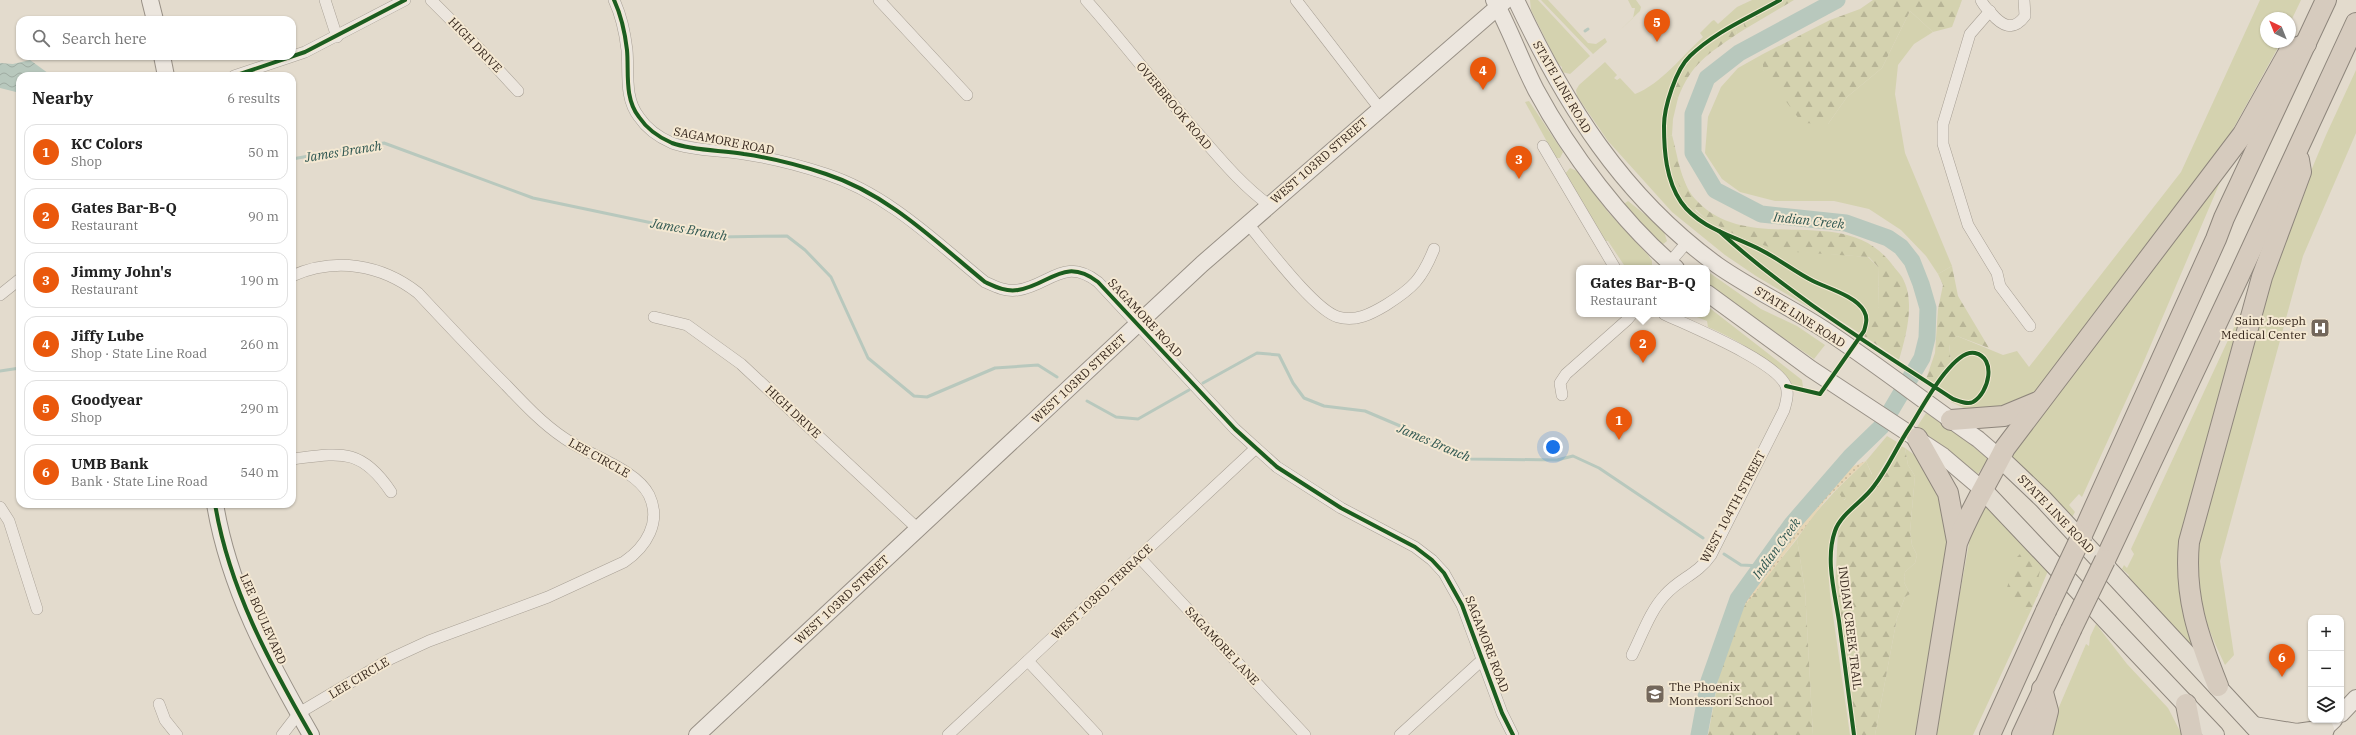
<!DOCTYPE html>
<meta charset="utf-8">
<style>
:root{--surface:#fff;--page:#f2f2f2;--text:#222;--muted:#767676;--line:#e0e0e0;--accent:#ea580c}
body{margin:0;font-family:"IBM Plex Serif",serif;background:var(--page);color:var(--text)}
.controls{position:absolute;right:12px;bottom:12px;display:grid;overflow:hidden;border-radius:8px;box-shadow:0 1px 3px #0004}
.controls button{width:36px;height:36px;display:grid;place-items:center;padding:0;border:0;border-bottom:1px solid var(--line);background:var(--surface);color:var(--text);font:20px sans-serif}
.compass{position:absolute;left:2260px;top:12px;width:36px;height:36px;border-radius:50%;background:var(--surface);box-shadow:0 1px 3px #0004;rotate:317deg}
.you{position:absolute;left:1553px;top:447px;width:14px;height:14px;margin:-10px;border:3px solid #fff;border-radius:50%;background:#1a73e8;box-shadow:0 0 0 6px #1a73e833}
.badge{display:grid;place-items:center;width:26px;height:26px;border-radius:50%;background:var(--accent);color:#fff;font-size:13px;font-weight:700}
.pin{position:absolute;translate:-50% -33px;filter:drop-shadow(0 1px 2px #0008)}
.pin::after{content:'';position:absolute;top:21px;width:14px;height:12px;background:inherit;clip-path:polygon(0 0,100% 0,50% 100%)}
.popup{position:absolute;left:1576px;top:265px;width:134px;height:52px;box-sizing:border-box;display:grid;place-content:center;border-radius:8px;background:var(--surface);filter:drop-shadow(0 1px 3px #0005);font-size:13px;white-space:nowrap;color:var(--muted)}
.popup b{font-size:15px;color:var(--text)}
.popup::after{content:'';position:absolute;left:50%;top:100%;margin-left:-8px;border:8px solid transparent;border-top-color:var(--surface)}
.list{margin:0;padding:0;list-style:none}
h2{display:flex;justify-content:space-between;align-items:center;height:52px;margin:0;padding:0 16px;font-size:17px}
h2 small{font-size:13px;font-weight:400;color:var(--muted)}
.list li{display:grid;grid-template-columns:26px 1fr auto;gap:12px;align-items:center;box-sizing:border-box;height:56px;margin:0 8px 8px;padding:0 8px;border:1px solid var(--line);border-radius:12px}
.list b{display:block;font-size:15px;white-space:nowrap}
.list p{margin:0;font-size:13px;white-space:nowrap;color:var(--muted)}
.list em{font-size:13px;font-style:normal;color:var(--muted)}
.icon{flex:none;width:22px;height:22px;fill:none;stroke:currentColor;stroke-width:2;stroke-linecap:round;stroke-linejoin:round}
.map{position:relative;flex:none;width:2356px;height:735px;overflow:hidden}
.search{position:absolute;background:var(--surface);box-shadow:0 1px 3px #0004;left:16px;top:16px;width:280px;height:44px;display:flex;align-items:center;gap:10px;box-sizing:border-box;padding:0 14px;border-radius:12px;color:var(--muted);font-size:15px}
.panel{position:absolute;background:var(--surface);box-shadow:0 1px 3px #0004;left:16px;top:72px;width:280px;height:436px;border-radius:12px}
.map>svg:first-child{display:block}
.green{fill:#d4d2af}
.forest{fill:url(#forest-firs)}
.sand{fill:url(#sand-dots)}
.water{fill:url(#water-waves)}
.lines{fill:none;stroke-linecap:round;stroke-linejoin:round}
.stream{stroke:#b8c8bd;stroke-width:3}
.river{stroke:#b8c8bd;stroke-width:17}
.street-casing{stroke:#a8a095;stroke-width:12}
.secondary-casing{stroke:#989086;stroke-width:18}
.primary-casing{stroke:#8e867c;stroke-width:20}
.highway-casing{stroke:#8e867c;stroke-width:22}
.street{stroke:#ece6de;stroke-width:11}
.secondary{stroke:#ece6de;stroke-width:16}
.primary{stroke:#e3dcd0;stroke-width:18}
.highway{stroke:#d6cbbe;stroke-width:20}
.highway-bridge-casing{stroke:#8e867c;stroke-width:22;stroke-linecap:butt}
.highway-bridge{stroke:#d6cbbe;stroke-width:20}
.cycleway-casing{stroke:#f4e8d2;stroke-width:6}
.cycleway{stroke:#1b5e20;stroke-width:4}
.labels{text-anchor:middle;stroke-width:4;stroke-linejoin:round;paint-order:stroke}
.street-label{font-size:12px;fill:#37281e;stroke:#f4e8d2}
.poi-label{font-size:12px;fill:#37281e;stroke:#f4e8d2;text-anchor:end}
.water-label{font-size:13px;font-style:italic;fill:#2e5650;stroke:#f4e8d2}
</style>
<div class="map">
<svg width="2356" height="735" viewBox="0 0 2356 735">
<defs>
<pattern id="forest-firs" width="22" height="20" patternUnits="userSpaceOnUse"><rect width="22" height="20" fill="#d4d2af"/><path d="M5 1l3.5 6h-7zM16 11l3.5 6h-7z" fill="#b7b496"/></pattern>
<pattern id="sand-dots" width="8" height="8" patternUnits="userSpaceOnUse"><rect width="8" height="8" fill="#e6d5b5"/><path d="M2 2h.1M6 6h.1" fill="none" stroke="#c6b79b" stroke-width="1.8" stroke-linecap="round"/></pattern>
<pattern id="water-waves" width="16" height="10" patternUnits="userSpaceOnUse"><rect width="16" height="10" fill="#b8c8bd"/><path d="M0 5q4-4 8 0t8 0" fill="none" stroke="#9faca2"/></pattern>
</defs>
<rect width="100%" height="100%" fill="#e3dbcd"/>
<g class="green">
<polygon points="1530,0 1538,0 1590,56 1570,74 1562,72 1562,67 1558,64 1531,10"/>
<polygon points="1541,0 1548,0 1588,43 1596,44 1605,38 1607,42 1593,54"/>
<polygon points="1628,0 1636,0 1641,7 1640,11 1619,31 1633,18 1635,8 1632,8"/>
<path d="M1752,0H1784L1743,22L1745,29L1737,34L1735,27L1692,56L1673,94L1678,98L1673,119L1672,135L1667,138L1696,211L1706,219L1738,236L1780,250L1868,257L1878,267L1879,307L1869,320L1864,336L1830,314L1827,318L1756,276L1725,255L1672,212L1608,141L1577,96L1576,90L1579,85L1605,62L1617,75L1614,78L1617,80L1620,78L1635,94C1661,84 1683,55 1703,37L1700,33L1712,21L1714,20L1718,24L1737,7Z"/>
<polygon points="2260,0 2301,0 2290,23 2290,18 2266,18 2266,42 2281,42 2228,138 2043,382 2033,395 2019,405 1968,410 1951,402 1954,398 1934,384 1951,362 1949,344 1957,336 2003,355 2017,351 2029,367 2181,172"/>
<polygon points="1910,11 1933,32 1914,44 1898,65 1895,94 1905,153 1952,266 1938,274 1926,256 1901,230 1869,209 1834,201 1775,201 1740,192 1722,179 1705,153 1708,117 1721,87 1738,68 1763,54 1763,70 1828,124 1847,97 1882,68"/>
<path d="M2356,70V133L2303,256L2220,561L2234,655L2225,665C2201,615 2192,588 2201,532L2280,245L2326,135Z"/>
<polygon points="1529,101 1563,152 1560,158 1556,158 1525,102"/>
<polygon points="2229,161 2141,368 2082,497 2079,494 2069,505 2075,512 2071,519 2010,455"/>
<polygon points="1570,168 1577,171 1608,212 1648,255 1652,261 1652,268 1626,268 1608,241 1605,241 1565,174"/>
<polygon points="1628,201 1663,229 1667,241 1662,245 1624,204"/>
<polygon points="1707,271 1761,309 1797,326 1825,345 1814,359 1707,285"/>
<polygon points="2249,295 2191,511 2194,647 2179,634 2127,578 2129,575 2122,569 2124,565 2127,568 2134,554 2131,549"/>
<path d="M1707,306L1802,380L1803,387L1790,385C1771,359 1738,340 1708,327L1707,321L1689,314H1707Z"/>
<polygon points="1926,413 1956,432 1988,459 1978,474 1917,427"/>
<polygon points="1887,436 1897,442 1873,483 1835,524 1831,533 1828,567 1830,594 1850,735 1813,735 1805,590 1797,539 1811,518 1837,489 1844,500 1872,474 1866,461"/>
<polygon points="1905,448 1916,456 1935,477 1947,542 1916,735 1875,735 1897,618 1905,597 1910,594 1904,582 1905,572 1915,563 1917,555 1912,545 1910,532 1915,476 1908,465"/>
<polygon points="1986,506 2048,571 2039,592 2036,589 2025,610 2032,608 1973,735 1934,735 1972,527 1983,507"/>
<polygon points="2096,624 2127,664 2168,708 2182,735 2047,735 2086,644 2089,646 2090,637"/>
</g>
<g class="forest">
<polygon points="1784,0 1794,0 1745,29 1743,22"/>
<polygon points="1873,0 1962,0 1952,27 1933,32 1910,11 1882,68 1847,97 1828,124 1802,123 1763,70 1763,54 1830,20 1860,9"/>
<path d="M1735,27L1737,34C1708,54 1691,64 1678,98L1673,94L1683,68L1692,56Z"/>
<path d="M1672,135C1678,157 1681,186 1698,202C1751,256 1843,202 1891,263C1894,268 1899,272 1902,277C1916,301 1906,336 1899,360L1864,336L1869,320L1868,314L1879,307L1878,267L1869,257L1780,251L1738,236L1706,219L1685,199L1676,178L1667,138Z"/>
<polygon points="1952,266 1958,296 1989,348 1957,336 1949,345 1951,362 1934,384 1926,379 1935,353 1938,309 1943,285 1938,274"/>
<polygon points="1901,446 1905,448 1908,465 1915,476 1910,532 1912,545 1917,555 1915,563 1905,572 1904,582 1910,594 1905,597 1897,618 1875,735 1856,735 1835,588 1838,530 1847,516 1873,492"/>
<polygon points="1866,461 1872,475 1856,493 1843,500 1837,489"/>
<polygon points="1797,539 1805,590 1813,735 1708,735 1725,644 1737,614"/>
<polygon points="2021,553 2040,571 2036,588 2039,592 2032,608 2025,610 2006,591 2016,558"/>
</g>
<path class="sand" d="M1866,461L1828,497L1752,597L1737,614C1749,579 1816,490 1846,470C1852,466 1860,464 1866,461Z"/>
<polygon class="water" points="30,60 52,76 20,76 20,93 0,88 0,63 13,64"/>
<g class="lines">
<g class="stream">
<polyline points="1585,31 1588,29"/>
<polyline points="292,159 384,143 533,198 719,237 787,236 805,250 831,277 868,358 914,396 927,397 995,368 1038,365 1057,377"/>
<polyline points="0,371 20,368"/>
<polyline points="1203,383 1257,353 1279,355 1293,383 1304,398 1324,406 1365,411 1412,431 1440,448 1470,459 1557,460 1573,456 1599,468 1703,538"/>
<polyline points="1087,401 1116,417 1138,419 1189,390"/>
<polyline points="1724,554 1741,565 1762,566"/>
</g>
<polyline class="river" points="1699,735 1709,681 1738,599 1792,524 1851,456 1881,427 1922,358 1927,338 1928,308 1921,284 1912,261 1901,247 1888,238 1846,223 1761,214 1715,190 1693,153 1693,114 1707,78 1739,53 1837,0"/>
<defs>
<g id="street">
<polyline points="325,0 337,37"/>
<polyline points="431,0 474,43 518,91"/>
<path d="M614,0C621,15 625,33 627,50C629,72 624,98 639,117C647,129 658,137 672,143C694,151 721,150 744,154C771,158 799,165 826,174C888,194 936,242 985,282C996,287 1006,292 1018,290C1050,285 1064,256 1098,282L1235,429L1277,467L1341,508L1415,547L1432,560L1444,573L1462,605L1502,713L1513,735"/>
<polyline points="879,0 967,95"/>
<path d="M1086,0C1126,45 1162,93 1202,138C1223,162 1243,186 1269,205"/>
<polyline points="1296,0 1380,109"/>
<path d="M1981,0C1983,5 1987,9 1991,13C2002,26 2013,32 2025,16L2024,0"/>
<polyline points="1990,11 1970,34 1943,124 1943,144 1968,225 1997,273 2000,286 2030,326"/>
<polyline points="234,76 305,52 405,0"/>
<polyline points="1543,146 1615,268"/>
<path d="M1248,224C1266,245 1314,310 1338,317C1356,322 1371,314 1386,305C1413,288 1422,279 1434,249"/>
<polyline points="1665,268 1688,241"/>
<polyline points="0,295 20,279"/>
<polyline points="654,317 687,325 741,364 918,529"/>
<polyline points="1562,395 1560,383 1566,374 1627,320 1632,314"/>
<path d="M292,459C340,453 361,447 391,492"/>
<polyline points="0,507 9,521 37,609"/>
<polyline points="1139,557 1305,735"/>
<path d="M1632,655C1642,635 1650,611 1665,595C1680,578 1697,575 1711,555L1784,410C1786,403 1789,394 1786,386C1776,361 1689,326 1664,314"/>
<polyline points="1028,661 1097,735"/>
<polyline points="159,704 165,720 177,735"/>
<path d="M282,735L299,713L390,659L429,641L548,597L624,562C646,547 662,522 649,495C636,469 588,455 564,438C543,424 524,404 506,385C476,355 447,324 418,293C381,264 335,257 292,276"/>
<polyline points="948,735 1256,448"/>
<polyline points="1400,735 1482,660"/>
</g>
<g id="secondary">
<polyline points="150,0 155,20"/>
<path d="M1494,0C1510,29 1521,61 1536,90C1570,153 1622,222 1676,268"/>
<path d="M1516,0C1565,104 1622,196 1717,265C1754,291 1797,310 1834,336C1883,369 1929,405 1978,439L2000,458"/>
<polyline points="162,56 166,76"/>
<polyline points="1707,293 1811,369 1943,456 1983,490"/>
<path d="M215,504C229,588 269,662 311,735"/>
<polyline points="2341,714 2356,698"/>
<polyline points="697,735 1202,264 1506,0"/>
<polyline points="2318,735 2334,720"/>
</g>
<g id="primary">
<polyline points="2000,458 2043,499 2262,735"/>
<polyline points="1983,490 2215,735"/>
<polyline points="2254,726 2297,733 2325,729 2323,735"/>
</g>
<g id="highway">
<polyline points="1951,420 2004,416 2040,401"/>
<polyline points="1917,438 1948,493 1957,541"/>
<polyline points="2082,535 2216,239 2224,218 2326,0"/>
<polyline points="2105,560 2238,278 2356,23"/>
<path d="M2218,686C2198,636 2184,596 2189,542L2262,277L2301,172L2299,160"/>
<polyline points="2186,704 2192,735"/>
<path d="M1926,735L1957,543C1970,510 1989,480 2005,448L2243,134L2290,50L2306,44"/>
<polyline points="1990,735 2046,611"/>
<polyline points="2022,735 2071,630"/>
<polyline points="2042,735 2048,711 2042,689"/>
</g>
</defs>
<use href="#street" class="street-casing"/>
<use href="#secondary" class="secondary-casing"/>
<use href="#primary" class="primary-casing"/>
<use href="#highway" class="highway-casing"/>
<use href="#street" class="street"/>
<use href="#secondary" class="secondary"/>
<use href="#primary" class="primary"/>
<use href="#highway" class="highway"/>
<defs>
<g id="highway-bridge">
<polyline points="2046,611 2082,535"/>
<polyline points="2071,630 2105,560"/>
</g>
</defs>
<use href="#highway-bridge" class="highway-bridge-casing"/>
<use href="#highway-bridge" class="highway-bridge"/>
<defs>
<g id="cycleway">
<path d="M614,0C621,15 625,33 627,50C629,72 624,98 639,117C647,129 658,137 672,143C694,151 721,150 744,154C771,158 799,165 826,174C888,194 936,242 985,282C996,287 1006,292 1018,290C1050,285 1064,256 1098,282L1235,429L1277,467L1341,508L1415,547L1432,560L1444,573L1462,605L1502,713L1513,735"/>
<path d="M1780,0C1749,18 1716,31 1690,56C1676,69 1664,107 1664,126C1664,151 1666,180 1681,202C1699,228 1734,236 1761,250C1779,259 1795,272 1813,281C1827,288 1856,296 1864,311C1868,318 1866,324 1864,331L1820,394L1786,386"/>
<polyline points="234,76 305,52 405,0"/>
<path d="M1719,231C1790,296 1873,346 1953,399C1959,401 1967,405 1973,402C1989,393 1997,358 1975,353C1953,348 1921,410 1910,427C1897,446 1888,468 1874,486C1863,502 1841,513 1835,531C1825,559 1835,594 1839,621C1844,659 1849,697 1854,735"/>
<path d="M215,504C229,588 269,662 311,735"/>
</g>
</defs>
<use href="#cycleway" class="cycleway-casing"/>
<use href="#cycleway" class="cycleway"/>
</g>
<defs>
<symbol id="hospital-square" viewBox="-11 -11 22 22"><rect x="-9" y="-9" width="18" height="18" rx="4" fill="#73675b" stroke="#f4e8d2"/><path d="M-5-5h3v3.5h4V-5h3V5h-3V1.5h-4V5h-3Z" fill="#fff"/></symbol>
<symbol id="school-square" viewBox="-11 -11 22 22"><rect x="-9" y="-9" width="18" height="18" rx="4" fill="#73675b" stroke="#f4e8d2"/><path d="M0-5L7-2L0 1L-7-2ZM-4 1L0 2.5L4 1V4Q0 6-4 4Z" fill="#fff"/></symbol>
</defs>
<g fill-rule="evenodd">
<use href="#hospital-square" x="2309" y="317" width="22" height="22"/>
<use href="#school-square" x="1644" y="683" width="22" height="22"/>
</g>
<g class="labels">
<g class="street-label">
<text transform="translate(475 45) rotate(46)" y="4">HIGH DRIVE</text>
<text transform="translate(1562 87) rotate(60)" y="4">STATE LINE ROAD</text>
<text transform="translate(1174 106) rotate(50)" y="4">OVERBROOK ROAD</text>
<text transform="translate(724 141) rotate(11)" y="4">SAGAMORE ROAD</text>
<text transform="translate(1319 161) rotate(-41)" y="4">WEST 103RD STREET</text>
<text transform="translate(1800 317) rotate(32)" y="4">STATE LINE ROAD</text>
<text transform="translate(1145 318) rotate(47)" y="4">SAGAMORE ROAD</text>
<text transform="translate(1079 379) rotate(-43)" y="4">WEST 103RD STREET</text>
<text transform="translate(793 412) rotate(43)" y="4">HIGH DRIVE</text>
<text transform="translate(599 458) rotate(29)" y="4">LEE CIRCLE</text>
<text transform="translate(1733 507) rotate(-62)" y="4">WEST 104TH STREET</text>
<text transform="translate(2056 514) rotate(46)" y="4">STATE LINE ROAD</text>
<text transform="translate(1102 592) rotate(-43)" y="4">WEST 103RD TERRACE</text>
<text transform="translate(842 600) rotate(-43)" y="4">WEST 103RD STREET</text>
<text transform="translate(263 619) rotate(66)" y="4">LEE BOULEVARD</text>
<text transform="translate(1850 628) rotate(83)" y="4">INDIAN CREEK TRAIL</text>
<text transform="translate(1487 644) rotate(69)" y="4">SAGAMORE ROAD</text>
<text transform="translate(1222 646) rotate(47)" y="4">SAGAMORE LANE</text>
<text transform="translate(359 678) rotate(-31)" y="4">LEE CIRCLE</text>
</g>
<g class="poi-label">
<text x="2306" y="325">Saint Joseph<tspan x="2306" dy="14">Medical Center</tspan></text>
<text x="1669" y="691" text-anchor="start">The Phoenix<tspan x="1669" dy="14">Montessori School</tspan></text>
</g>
<g class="water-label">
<text transform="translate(343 151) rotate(-9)" y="5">James Branch</text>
<text transform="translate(1809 220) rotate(6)" y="5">Indian Creek</text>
<text transform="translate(689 229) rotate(10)" y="5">James Branch</text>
<text transform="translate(1434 442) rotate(23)" y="5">James Branch</text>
<text transform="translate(1776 548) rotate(-54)" y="5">Indian Creek</text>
</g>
</g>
</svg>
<div class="controls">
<button>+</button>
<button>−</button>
<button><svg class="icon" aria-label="layers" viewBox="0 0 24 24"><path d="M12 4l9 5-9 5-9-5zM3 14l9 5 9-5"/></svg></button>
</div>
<svg class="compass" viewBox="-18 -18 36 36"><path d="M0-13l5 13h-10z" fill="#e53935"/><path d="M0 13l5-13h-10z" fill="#767676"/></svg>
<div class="you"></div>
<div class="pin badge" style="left:1619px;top:440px">1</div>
<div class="pin badge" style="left:1643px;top:363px">2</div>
<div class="popup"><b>Gates Bar-B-Q</b>Restaurant</div>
<div class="pin badge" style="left:1519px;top:179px">3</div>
<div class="pin badge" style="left:1483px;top:90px">4</div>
<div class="pin badge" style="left:1657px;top:42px">5</div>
<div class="pin badge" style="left:2282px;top:677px">6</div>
<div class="search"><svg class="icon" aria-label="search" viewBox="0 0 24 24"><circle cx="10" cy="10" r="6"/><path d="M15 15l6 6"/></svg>Search here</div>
<section class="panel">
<h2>Nearby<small>6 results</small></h2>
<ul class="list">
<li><span class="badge">1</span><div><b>KC Colors</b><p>Shop</p></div><em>50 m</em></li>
<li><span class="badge">2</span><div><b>Gates Bar-B-Q</b><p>Restaurant</p></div><em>90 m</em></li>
<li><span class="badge">3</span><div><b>Jimmy John's</b><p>Restaurant</p></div><em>190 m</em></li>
<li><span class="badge">4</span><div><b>Jiffy Lube</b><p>Shop · State Line Road</p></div><em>260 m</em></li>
<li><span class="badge">5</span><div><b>Goodyear</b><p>Shop</p></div><em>290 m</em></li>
<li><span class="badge">6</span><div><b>UMB Bank</b><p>Bank · State Line Road</p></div><em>540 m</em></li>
</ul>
</section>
</div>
